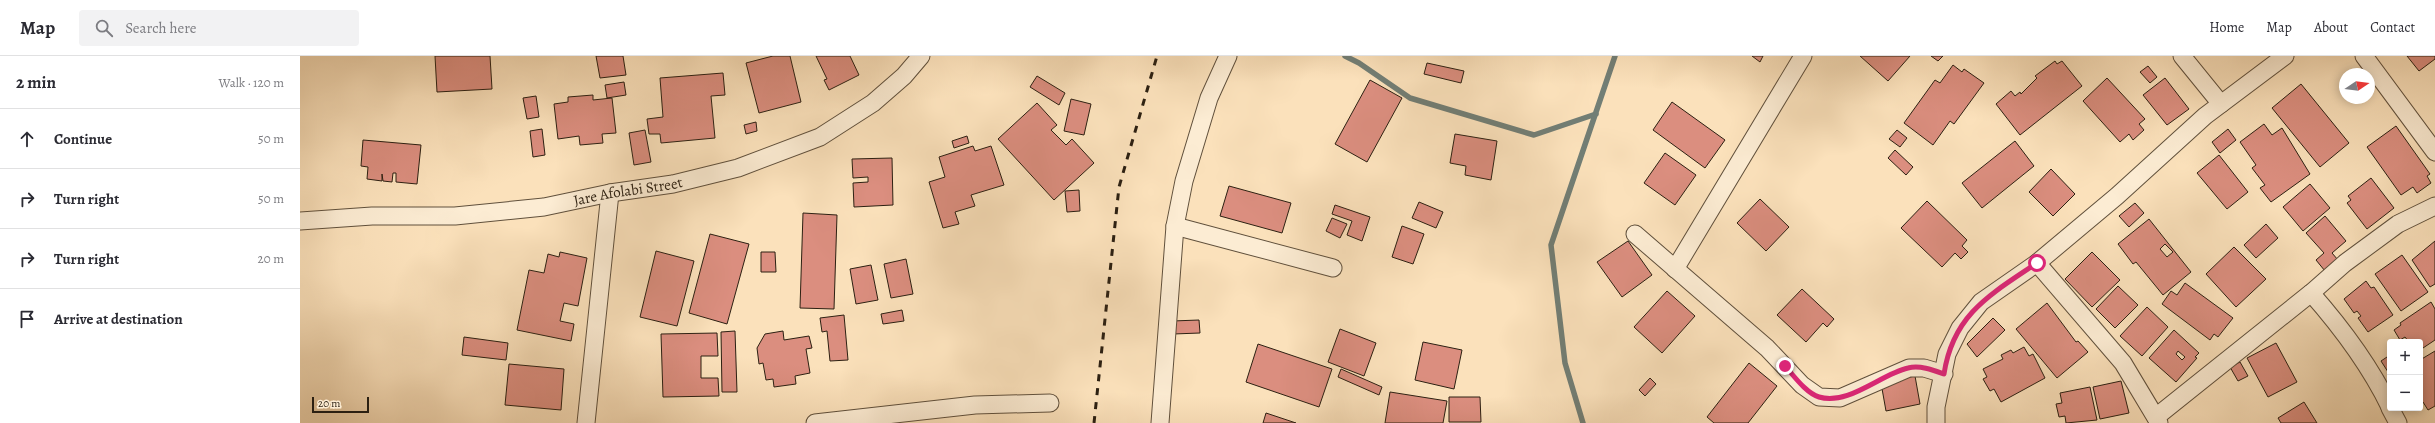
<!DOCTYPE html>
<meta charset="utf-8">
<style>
:root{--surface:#fff;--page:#f2f2f3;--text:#2b2b33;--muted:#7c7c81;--line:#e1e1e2}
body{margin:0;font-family:Alegreya,serif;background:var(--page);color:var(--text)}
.controls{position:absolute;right:12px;bottom:12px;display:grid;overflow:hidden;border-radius:4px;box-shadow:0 2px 10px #0003}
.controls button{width:36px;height:36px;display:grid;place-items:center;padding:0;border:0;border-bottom:1px solid var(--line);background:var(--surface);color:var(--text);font:20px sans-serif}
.compass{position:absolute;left:2039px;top:12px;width:36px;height:36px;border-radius:50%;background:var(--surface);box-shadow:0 2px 10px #0003;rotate:77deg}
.scale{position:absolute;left:12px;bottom:10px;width:57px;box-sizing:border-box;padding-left:4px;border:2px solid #2c2012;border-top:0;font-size:11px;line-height:14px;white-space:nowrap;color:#2c2012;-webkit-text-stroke:3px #fcecd3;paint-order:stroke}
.stop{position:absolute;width:12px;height:12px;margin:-9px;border:3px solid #db2777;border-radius:50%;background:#fff}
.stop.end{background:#db2777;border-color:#fff;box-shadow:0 1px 4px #0008}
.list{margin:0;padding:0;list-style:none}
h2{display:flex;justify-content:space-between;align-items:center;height:52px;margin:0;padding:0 16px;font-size:17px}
h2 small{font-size:13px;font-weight:400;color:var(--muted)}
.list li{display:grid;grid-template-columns:26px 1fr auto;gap:12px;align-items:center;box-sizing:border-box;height:60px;padding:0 16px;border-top:1px solid var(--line)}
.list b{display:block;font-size:15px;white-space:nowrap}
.list em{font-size:13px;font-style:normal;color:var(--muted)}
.icon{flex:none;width:22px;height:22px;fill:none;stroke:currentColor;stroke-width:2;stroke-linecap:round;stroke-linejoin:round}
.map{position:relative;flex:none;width:2135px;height:367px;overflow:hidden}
header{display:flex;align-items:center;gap:24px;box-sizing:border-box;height:56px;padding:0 20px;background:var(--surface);border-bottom:1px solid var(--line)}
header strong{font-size:19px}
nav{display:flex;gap:22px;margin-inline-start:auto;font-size:14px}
.search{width:280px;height:36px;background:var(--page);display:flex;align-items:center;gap:10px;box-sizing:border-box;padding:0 14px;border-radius:4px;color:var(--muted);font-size:15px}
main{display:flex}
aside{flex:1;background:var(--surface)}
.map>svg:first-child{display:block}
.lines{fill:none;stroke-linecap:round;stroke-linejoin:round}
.stream{stroke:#727e75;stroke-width:5.5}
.building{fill:#db8e7f;stroke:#2c2012;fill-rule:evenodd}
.minor-casing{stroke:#60503c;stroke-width:19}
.minor{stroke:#fcecd3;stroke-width:17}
.rail{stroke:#2c2012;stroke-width:3;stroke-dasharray:7 7;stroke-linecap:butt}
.route{stroke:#db2777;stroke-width:5}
.labels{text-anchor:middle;stroke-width:3;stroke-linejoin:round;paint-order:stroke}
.street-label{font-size:15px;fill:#2c2012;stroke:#fcecd3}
</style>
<header>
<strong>Map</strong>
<div class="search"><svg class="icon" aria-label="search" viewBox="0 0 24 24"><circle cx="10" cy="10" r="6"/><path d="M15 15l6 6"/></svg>Search here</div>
<nav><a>Home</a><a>Map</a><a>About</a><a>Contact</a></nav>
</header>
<main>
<aside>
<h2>2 min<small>Walk · 120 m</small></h2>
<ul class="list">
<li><svg class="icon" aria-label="ahead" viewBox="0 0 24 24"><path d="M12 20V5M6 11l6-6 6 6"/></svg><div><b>Continue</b></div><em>50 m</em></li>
<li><svg class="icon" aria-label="right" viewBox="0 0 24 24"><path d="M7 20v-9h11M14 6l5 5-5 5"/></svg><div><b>Turn right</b></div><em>50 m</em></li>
<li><svg class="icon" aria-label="right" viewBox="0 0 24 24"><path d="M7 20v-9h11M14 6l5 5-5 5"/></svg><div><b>Turn right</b></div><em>20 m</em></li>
<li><svg class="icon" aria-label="arrive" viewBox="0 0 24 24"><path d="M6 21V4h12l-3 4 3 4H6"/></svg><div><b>Arrive at destination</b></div></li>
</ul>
</aside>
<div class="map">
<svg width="2135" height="367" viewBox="0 0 2135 367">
<rect width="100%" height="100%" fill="#fbe1bb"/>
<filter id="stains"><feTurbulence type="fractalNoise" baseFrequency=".005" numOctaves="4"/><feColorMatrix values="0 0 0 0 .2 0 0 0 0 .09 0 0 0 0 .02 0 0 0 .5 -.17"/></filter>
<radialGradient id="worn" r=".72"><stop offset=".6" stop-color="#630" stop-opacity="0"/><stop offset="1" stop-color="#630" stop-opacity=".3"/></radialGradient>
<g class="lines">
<g class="stream">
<polyline points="1045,0 1059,7 1110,42 1234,79 1296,58"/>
<polyline points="1283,367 1265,307 1251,189 1315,0"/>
</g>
</g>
<g class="building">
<polygon points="135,0 190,0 192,33 137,36"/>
<polygon points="296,0 323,0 326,19 300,22"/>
<polygon points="473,0 490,0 501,46 459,57 446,7"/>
<polygon points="516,0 550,0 559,19 529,34 524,24 527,23"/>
<polygon points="1452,0 1463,0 1460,6"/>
<polygon points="1560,0 1610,0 1588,25"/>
<polygon points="1631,0 1643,0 1638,5"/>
<polygon points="2107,0 2135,0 2135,3 2119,15"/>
<polygon points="1755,5 1757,8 1762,5 1782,30 1720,79 1696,48 1711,35 1715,40 1720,36 1721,38 1737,22 1735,20"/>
<polygon points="1127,7 1164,15 1161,27 1124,18"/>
<polygon points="1653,9 1662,16 1664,13 1684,27 1654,68 1650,65 1633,89 1604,67 1635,24 1640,27"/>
<polygon points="1848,10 1857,21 1850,27 1840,16"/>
<polygon points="423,17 425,39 411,40 415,82 361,87 360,78 349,78 347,63 363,61 360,22"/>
<polygon points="737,20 765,37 759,49 730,31"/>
<polygon points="1807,22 1845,63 1839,68 1844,74 1833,84 1829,78 1820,86 1783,45"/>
<polygon points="1865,22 1889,53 1867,69 1843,39"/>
<polygon points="1070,24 1102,42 1067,106 1035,88"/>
<polygon points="324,26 326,39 307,42 305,29"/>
<polygon points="2001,28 2049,87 2020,111 1972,52"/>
<polygon points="293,39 293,44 312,42 316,77 302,78 303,87 280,89 279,80 258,83 254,48 268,46 268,41"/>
<polygon points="236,40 239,61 227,63 223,42"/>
<polygon points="771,43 791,48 784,79 764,75"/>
<polygon points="1372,46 1425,84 1405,112 1353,74"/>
<polygon points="737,47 757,69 751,74 766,89 772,83 794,107 754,144 698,83"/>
<polygon points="456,66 457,75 446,78 444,69"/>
<polygon points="1964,68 1972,79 1982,72 2010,118 1971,146 1960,132 1965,129 1952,112 1956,109 1940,86"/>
<polygon points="2096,70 2130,118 2127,120 2131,127 2117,137 2113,131 2101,139 2067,91"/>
<polygon points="242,73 245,99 233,101 230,75"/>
<polygon points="1928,73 1936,84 1920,97 1912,86"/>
<polygon points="345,74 351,106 334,109 329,77"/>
<polygon points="1597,74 1607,82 1600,91 1589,83"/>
<polygon points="1155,78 1197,85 1191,124 1165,119 1166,110 1150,107"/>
<polygon points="667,80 669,87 654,92 652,85"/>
<polygon points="63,84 121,89 117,128 96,126 96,117 93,117 92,126 83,125 82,118 82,125 67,123 68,111 61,110"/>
<polygon points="1715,85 1734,110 1682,152 1662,127"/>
<polygon points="673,90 675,95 691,90 704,129 671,139 675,150 655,156 659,168 643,172 629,126 645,121 639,101"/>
<polygon points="1595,94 1613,111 1606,119 1588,102"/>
<polygon points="1365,97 1396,119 1375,149 1344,127"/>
<polygon points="1919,99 1948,136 1927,153 1897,117"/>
<polygon points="592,102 593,149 554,151 553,127 568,126 568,121 553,122 552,103"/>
<polygon points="1751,113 1775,138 1753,160 1729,136"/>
<polygon points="2071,122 2094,152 2067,173 2047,147 2051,144 2048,140"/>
<polygon points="2010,128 2030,152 2003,175 1983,151"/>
<polygon points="929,130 991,147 982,177 920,160"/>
<polygon points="779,134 780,155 767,156 765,135"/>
<polygon points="1460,143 1489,171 1466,195 1437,167"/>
<polygon points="1627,145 1667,184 1662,190 1668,196 1661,203 1655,197 1642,211 1601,172"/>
<polygon points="1119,146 1143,156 1136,172 1112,162"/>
<polygon points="1835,147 1844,157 1829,171 1819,160"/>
<polygon points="1035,149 1070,161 1062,185 1047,179 1052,165 1032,158"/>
<polygon points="503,157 537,159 534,253 500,252"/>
<polygon points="2025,160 2046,185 2032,197 2038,204 2025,215 2016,204 2024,197 2006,177"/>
<polygon points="1032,162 1047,168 1040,182 1026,175"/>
<path d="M1849,163L1891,216L1863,239L1836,206L1833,208L1818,188ZM1865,188L1873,196L1867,201L1860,193Z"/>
<polygon points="1966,168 1978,182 1956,202 1944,189"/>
<polygon points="1102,170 1124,178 1113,208 1092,201"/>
<polygon points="410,178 449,188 427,268 389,257"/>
<polygon points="1328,185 1352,219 1322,241 1297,206"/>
<polygon points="2135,185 2135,228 2130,231 2112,204"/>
<polygon points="1934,191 1966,223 1936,251 1906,218"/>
<polygon points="356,195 394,205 377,270 340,261"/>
<polygon points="260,196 287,202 278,250 264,247 260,265 274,268 271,285 217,274 229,214 244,217 248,198 259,201"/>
<polygon points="461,196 475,196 476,216 461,216"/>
<polygon points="1792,196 1820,224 1792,251 1765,223"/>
<polygon points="2102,199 2128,236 2101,255 2075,218"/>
<polygon points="606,203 613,238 591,242 584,208"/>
<polygon points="571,209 578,244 556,248 550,213"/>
<polygon points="2066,225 2071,232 2074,231 2093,259 2068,276 2058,262 2061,260 2057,255 2054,257 2044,243"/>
<polygon points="1885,227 1933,262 1918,281 1914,278 1910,284 1862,248 1871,235 1877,239"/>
<polygon points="1818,230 1838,249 1815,272 1796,253"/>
<polygon points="1502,233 1534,263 1527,271 1523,267 1506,286 1477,259"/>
<polygon points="1367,235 1395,260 1362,297 1334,271"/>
<polygon points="2131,246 2135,253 2135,284 2120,294 2120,286 2109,286 2105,281 2100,284 2094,274 2101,269 2100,267"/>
<polygon points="1747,247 1776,286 1778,285 1788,296 1757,322 1716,273"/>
<polygon points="1847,251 1868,271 1842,300 1820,280"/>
<polygon points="602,254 604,265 583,268 581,258"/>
<polygon points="544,259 548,304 530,305 527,275 522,276 520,262"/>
<polygon points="1693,262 1705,274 1677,301 1667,288"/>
<polygon points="899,264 900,277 873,278 872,265"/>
<polygon points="1040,273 1076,287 1064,320 1028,306"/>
<path d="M1874,274L1899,297L1895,301L1897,302L1876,326L1849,302ZM1878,295L1885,301L1882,304L1876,298Z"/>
<polygon points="435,275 437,336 422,336 421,276"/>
<polygon points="483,275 484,284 509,280 512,292 506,293 510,317 495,320 496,328 474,331 473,323 466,324 463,307 459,308 457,292 465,278"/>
<polygon points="417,277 418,300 401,300 401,322 418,322 419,340 363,341 361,278"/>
<polygon points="164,281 208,287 206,304 162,299"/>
<polygon points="1123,286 1162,294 1154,333 1115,324"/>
<polygon points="1976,287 1997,326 1968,341 1947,302"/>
<polygon points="958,288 1032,313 1019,351 946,326"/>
<polygon points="1724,291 1729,300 1733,298 1745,322 1701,346 1694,333 1690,335 1683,323 1687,321 1683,313 1703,303 1701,299 1711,294 1713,297"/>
<polygon points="2135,295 2135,350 2128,354 2123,346 2120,348 2120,304"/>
<polygon points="2090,299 2090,319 2081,305"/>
<polygon points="1940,306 1948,320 1938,325 1930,311"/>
<polygon points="1449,307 1477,330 1448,367 1414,367 1407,361"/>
<polygon points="209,308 264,313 261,354 205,349"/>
<polygon points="1041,313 1082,331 1079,339 1038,321"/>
<polygon points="1615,320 1620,348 1586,355 1581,327"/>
<polygon points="1350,322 1356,328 1345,340 1339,334"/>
<polygon points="1821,325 1829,357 1800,363 1793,331"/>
<polygon points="1790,331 1797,364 1766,367 1765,360 1759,361 1756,348 1762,347 1760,337"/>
<polygon points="1090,336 1147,345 1143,367 1085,367"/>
<polygon points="1149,341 1180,341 1181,366 1149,366"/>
<polygon points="2004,346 2017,367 1981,367 1978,362"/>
<polygon points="966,357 996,367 963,367"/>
</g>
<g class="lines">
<defs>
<g id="minor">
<polyline points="1882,0 1921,48"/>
<polyline points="2064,0 2135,96"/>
<path id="s1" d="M0,165L72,160H155L244,151L310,137L373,128L438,112L520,81L573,47L604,20L621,0"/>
<polyline points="875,170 1033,212"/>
<polyline points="1335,178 1467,292 1502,329 1519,341 1540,342 1609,312 1624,312 1644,318"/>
<polyline points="1737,207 1823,307 1859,367"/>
<polyline points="1375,213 1503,0"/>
<path d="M2011,237C2041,271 2070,310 2090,351"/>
<polyline points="2090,352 2098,367"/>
<polyline points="1856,361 2011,237 2045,207 2098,168 2135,150"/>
<polyline points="286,367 310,137"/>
<polyline points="515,367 675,349 750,347"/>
<polyline points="860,367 875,170 884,125 909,42 928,0"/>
<polyline points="1636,367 1636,351 1647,298 1660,272 1681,246 1737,207 1817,140 1905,60 1985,0"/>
</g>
</defs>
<use href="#minor" class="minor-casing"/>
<use href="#minor" class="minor"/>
<polyline class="rail" points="794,367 819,131 857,0"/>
</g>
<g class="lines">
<path class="route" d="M1485,310C1494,320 1506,337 1519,341C1548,350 1581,318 1608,312C1620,309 1633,314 1644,318C1653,258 1691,238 1737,207"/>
</g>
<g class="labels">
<g class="street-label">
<text dy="5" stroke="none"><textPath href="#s1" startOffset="330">Jare Afolabi Street</textPath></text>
</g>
</g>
<rect width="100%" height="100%" filter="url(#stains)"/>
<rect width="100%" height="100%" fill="url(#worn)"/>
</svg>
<div class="controls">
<button>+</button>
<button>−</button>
</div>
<svg class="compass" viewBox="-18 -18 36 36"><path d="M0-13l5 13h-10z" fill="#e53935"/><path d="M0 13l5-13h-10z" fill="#7c7c81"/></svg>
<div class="scale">20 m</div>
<div class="stop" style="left:1737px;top:207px"></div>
<div class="stop end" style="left:1485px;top:310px"></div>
</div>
</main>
